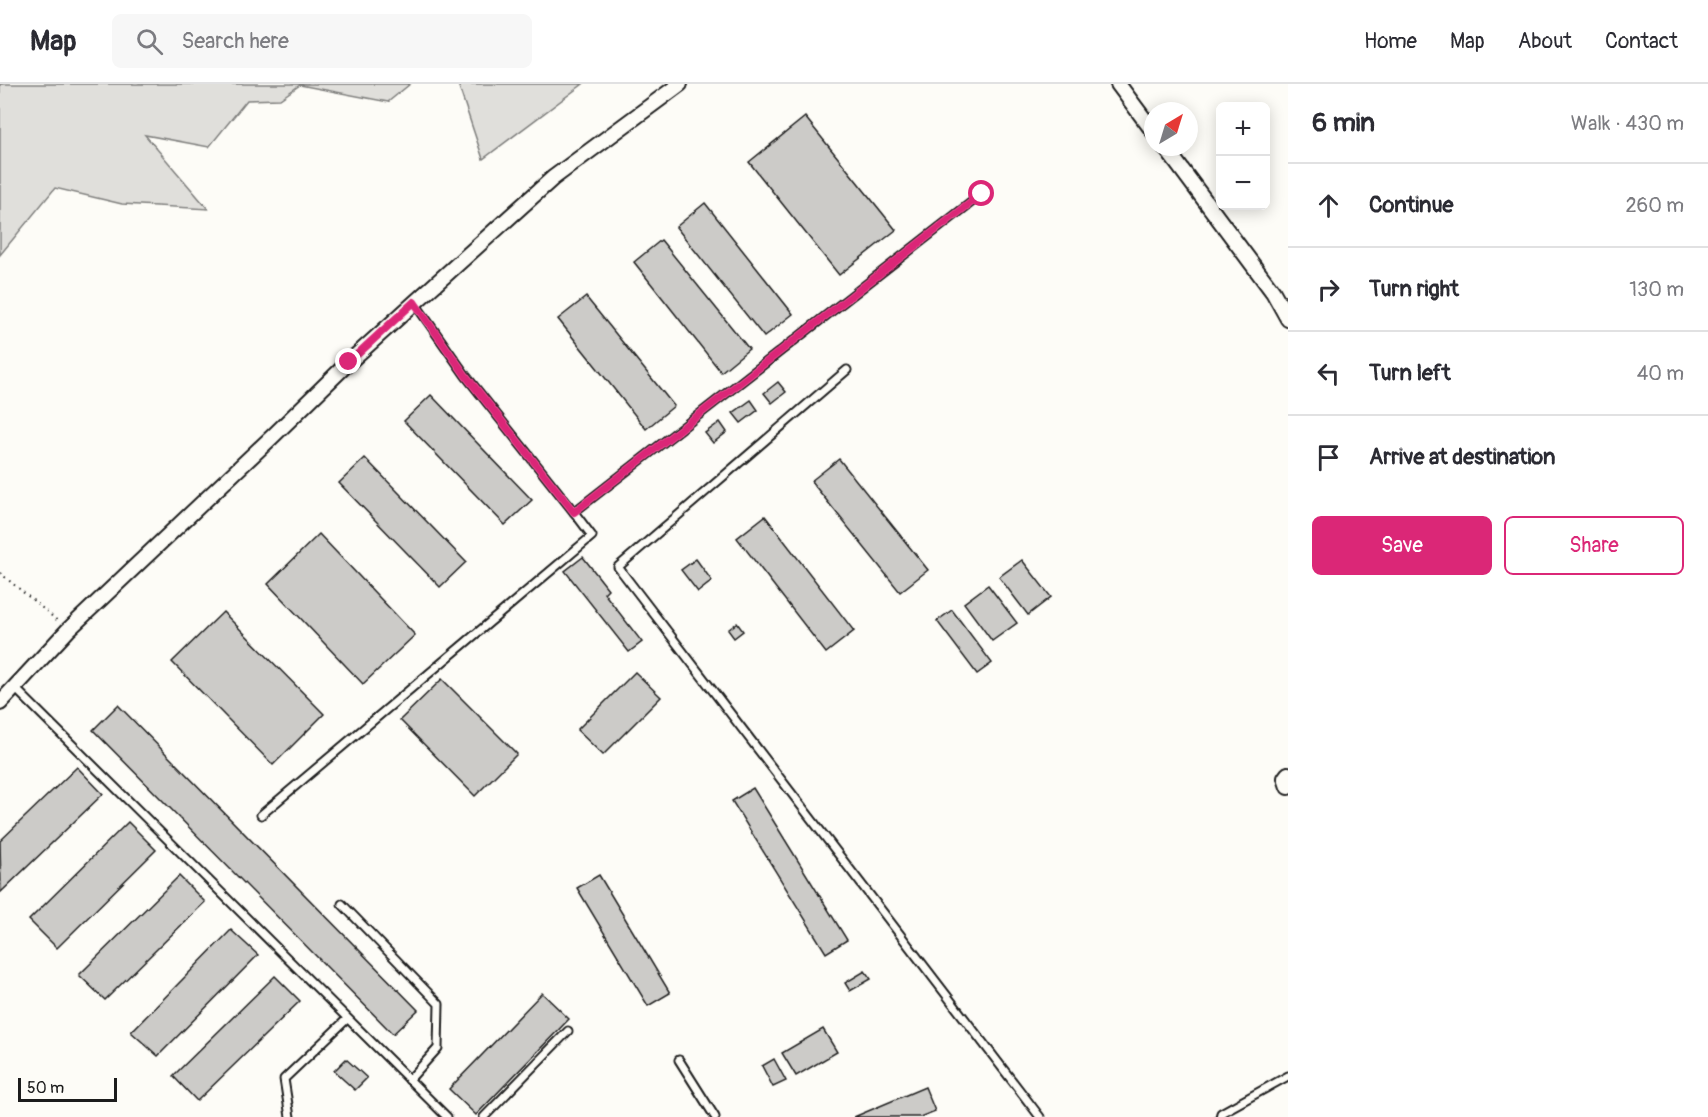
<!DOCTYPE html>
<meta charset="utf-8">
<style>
:root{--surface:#fff;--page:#f7f7f7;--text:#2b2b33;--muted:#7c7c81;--line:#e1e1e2;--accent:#db2777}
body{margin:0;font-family:Pangolin,sans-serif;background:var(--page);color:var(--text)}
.controls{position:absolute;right:18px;top:18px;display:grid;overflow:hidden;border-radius:9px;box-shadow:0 3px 15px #0003}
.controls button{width:54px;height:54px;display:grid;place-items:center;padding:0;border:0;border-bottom:2px solid var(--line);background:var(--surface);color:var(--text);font:30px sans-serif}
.compass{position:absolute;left:1144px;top:18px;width:54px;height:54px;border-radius:50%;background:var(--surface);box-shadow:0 3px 15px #0003;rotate:38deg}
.scale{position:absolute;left:18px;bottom:15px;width:99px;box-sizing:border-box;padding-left:6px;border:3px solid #1c1c1c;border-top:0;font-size:16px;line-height:21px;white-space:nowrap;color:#1c1c1c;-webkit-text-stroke:4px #fdfcf7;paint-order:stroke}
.stop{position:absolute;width:18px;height:18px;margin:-14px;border:4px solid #db2777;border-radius:50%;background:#fff}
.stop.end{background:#db2777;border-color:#fff;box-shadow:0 2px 6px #0008}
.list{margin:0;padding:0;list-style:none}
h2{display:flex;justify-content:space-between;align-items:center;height:78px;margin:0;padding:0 24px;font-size:26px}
h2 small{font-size:20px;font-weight:400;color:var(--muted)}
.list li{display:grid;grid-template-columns:39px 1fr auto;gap:18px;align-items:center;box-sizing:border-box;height:84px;padding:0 24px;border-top:2px solid var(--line)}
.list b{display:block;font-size:22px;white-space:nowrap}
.list em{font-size:20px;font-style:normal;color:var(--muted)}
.actions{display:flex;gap:12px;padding:18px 24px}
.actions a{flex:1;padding:14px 0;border:2px solid var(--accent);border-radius:9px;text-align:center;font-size:21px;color:var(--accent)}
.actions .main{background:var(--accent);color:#fff}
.icon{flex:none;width:33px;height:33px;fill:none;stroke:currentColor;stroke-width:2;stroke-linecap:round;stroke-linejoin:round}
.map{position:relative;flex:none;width:1288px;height:1033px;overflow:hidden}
header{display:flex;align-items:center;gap:36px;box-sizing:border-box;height:84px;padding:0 30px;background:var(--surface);border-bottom:2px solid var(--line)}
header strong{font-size:28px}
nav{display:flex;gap:33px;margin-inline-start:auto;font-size:21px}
.search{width:420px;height:54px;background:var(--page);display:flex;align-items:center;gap:15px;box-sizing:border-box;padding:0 21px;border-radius:9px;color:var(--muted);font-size:22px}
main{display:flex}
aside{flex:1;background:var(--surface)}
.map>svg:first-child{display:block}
.green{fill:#e0dfdb;stroke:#7e7e7c;stroke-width:1.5}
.building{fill:#cccbc8;stroke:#1c1c1c;stroke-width:1.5}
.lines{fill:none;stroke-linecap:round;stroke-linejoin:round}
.lane-casing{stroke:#1c1c1c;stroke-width:11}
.street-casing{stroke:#1c1c1c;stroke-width:18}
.path{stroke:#1c1c1c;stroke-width:2;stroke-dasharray:1.5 4.5;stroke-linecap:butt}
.lane{stroke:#fdfcf7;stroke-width:7}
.street{stroke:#fdfcf7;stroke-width:14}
.route{stroke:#db2777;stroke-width:8}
</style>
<header>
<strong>Map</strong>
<div class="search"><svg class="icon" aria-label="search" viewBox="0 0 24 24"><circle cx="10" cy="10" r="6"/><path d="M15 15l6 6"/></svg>Search here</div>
<nav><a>Home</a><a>Map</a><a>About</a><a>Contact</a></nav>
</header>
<main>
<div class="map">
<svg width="1288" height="1033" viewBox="0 0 1288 1033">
<rect width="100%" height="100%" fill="#fdfcf7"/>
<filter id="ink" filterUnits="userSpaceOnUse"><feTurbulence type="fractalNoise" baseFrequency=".0167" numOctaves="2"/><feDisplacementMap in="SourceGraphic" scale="12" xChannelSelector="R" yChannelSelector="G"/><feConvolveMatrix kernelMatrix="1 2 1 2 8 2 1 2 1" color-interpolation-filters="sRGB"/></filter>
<g filter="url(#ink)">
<g class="green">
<polygon points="0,0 410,0 388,18 300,1 280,15 247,16 209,63 145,51 208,125 122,120 55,104 0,171"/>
<polygon points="458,0 583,0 483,75"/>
</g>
<g class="building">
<polygon points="805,33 896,146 839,191 749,78"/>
<polygon points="705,119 793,230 764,253 676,143"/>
<polygon points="661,156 749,265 721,288 634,178"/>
<polygon points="586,213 674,322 646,345 558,235"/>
<polygon points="778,298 786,308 772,319 764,309"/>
<polygon points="431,311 532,416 505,441 404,337"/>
<polygon points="751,316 758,326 741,339 733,329"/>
<polygon points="720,338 727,348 713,359 705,349"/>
<polygon points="365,374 466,478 440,503 339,399"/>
<polygon points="839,375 928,486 900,508 811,397"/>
<polygon points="765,432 854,547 826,569 737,454"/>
<polygon points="319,450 415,551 363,600 268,500"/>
<polygon points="583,473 608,505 604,509 642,558 629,568 565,487"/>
<polygon points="696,475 712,497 698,508 681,486"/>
<polygon points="1022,476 1051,513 1028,531 999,493"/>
<polygon points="988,501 1017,539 992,557 964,519"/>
<polygon points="952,526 992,579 977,590 937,537"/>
<polygon points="223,528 324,630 273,681 172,578"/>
<polygon points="737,539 743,547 734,554 728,546"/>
<polygon points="635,588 661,613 603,671 577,646"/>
<polygon points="442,595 517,670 475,712 400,636"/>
<polygon points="118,621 418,926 393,950 93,646"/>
<polygon points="77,683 103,710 1,808 0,757"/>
<polygon points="753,704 847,856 826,869 732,717"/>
<polygon points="128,738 156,766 57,864 29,836"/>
<polygon points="599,791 670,909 648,922 577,804"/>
<polygon points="179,792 205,818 105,916 79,891"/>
<polygon points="231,846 258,871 158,972 131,948"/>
<polygon points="865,887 871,895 850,907 845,899"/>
<polygon points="275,892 300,917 197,1017 173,992"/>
<polygon points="542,909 569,935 476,1031 449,1005"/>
<polygon points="823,945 837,968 796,992 782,969"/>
<polygon points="346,975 367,994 355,1006 334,987"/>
<polygon points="774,975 786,997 773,1003 762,982"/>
<polygon points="925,1003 935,1027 920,1033 854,1033"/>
</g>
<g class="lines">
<defs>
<g id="lane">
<polyline points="414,218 466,292 574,428 982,110"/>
<polyline points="847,286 618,483 1040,1033"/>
<polyline points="15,604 447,1033"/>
<polyline points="261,731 592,452 574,428"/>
<polyline points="342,820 439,920 438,964 409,996"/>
<polyline points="679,976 715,1033"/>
<polyline points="290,1033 284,995 347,935"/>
<polyline points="484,1033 568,947"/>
<polyline points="1220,1033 1221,1029 1288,992"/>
</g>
<g id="street">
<polyline points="1118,0 1153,47"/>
<polyline points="1165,63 1273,208 1288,235"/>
<polyline points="0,619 68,546 273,352 349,278 553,94 680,0"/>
<polyline points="1288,690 1285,694 1288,703"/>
</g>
</defs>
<use href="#lane" class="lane-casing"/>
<use href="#street" class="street-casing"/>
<polyline class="path" points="0,489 59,538"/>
<use href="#lane" class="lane"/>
<use href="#street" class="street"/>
</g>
</g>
<g class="lines" filter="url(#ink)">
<polyline class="route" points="349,278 414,218 466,292 574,428 982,110"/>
</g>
</svg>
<div class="controls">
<button>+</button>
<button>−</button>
</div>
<svg class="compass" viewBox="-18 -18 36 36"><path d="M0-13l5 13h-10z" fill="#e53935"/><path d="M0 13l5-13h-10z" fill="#7c7c81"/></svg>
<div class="scale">50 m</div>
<div class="stop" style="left:982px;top:110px"></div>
<div class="stop end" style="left:349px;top:278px"></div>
</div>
<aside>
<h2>6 min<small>Walk · 430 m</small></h2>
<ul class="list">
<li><svg class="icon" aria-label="ahead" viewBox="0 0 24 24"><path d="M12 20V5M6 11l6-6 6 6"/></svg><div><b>Continue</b></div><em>260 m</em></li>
<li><svg class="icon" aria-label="right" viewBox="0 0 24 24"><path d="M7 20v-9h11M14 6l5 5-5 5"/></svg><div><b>Turn right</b></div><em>130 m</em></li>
<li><svg class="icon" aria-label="left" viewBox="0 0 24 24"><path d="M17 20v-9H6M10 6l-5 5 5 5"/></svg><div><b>Turn left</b></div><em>40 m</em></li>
<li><svg class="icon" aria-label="arrive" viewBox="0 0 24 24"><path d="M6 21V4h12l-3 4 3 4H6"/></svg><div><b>Arrive at destination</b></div></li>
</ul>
<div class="actions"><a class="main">Save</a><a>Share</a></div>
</aside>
</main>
